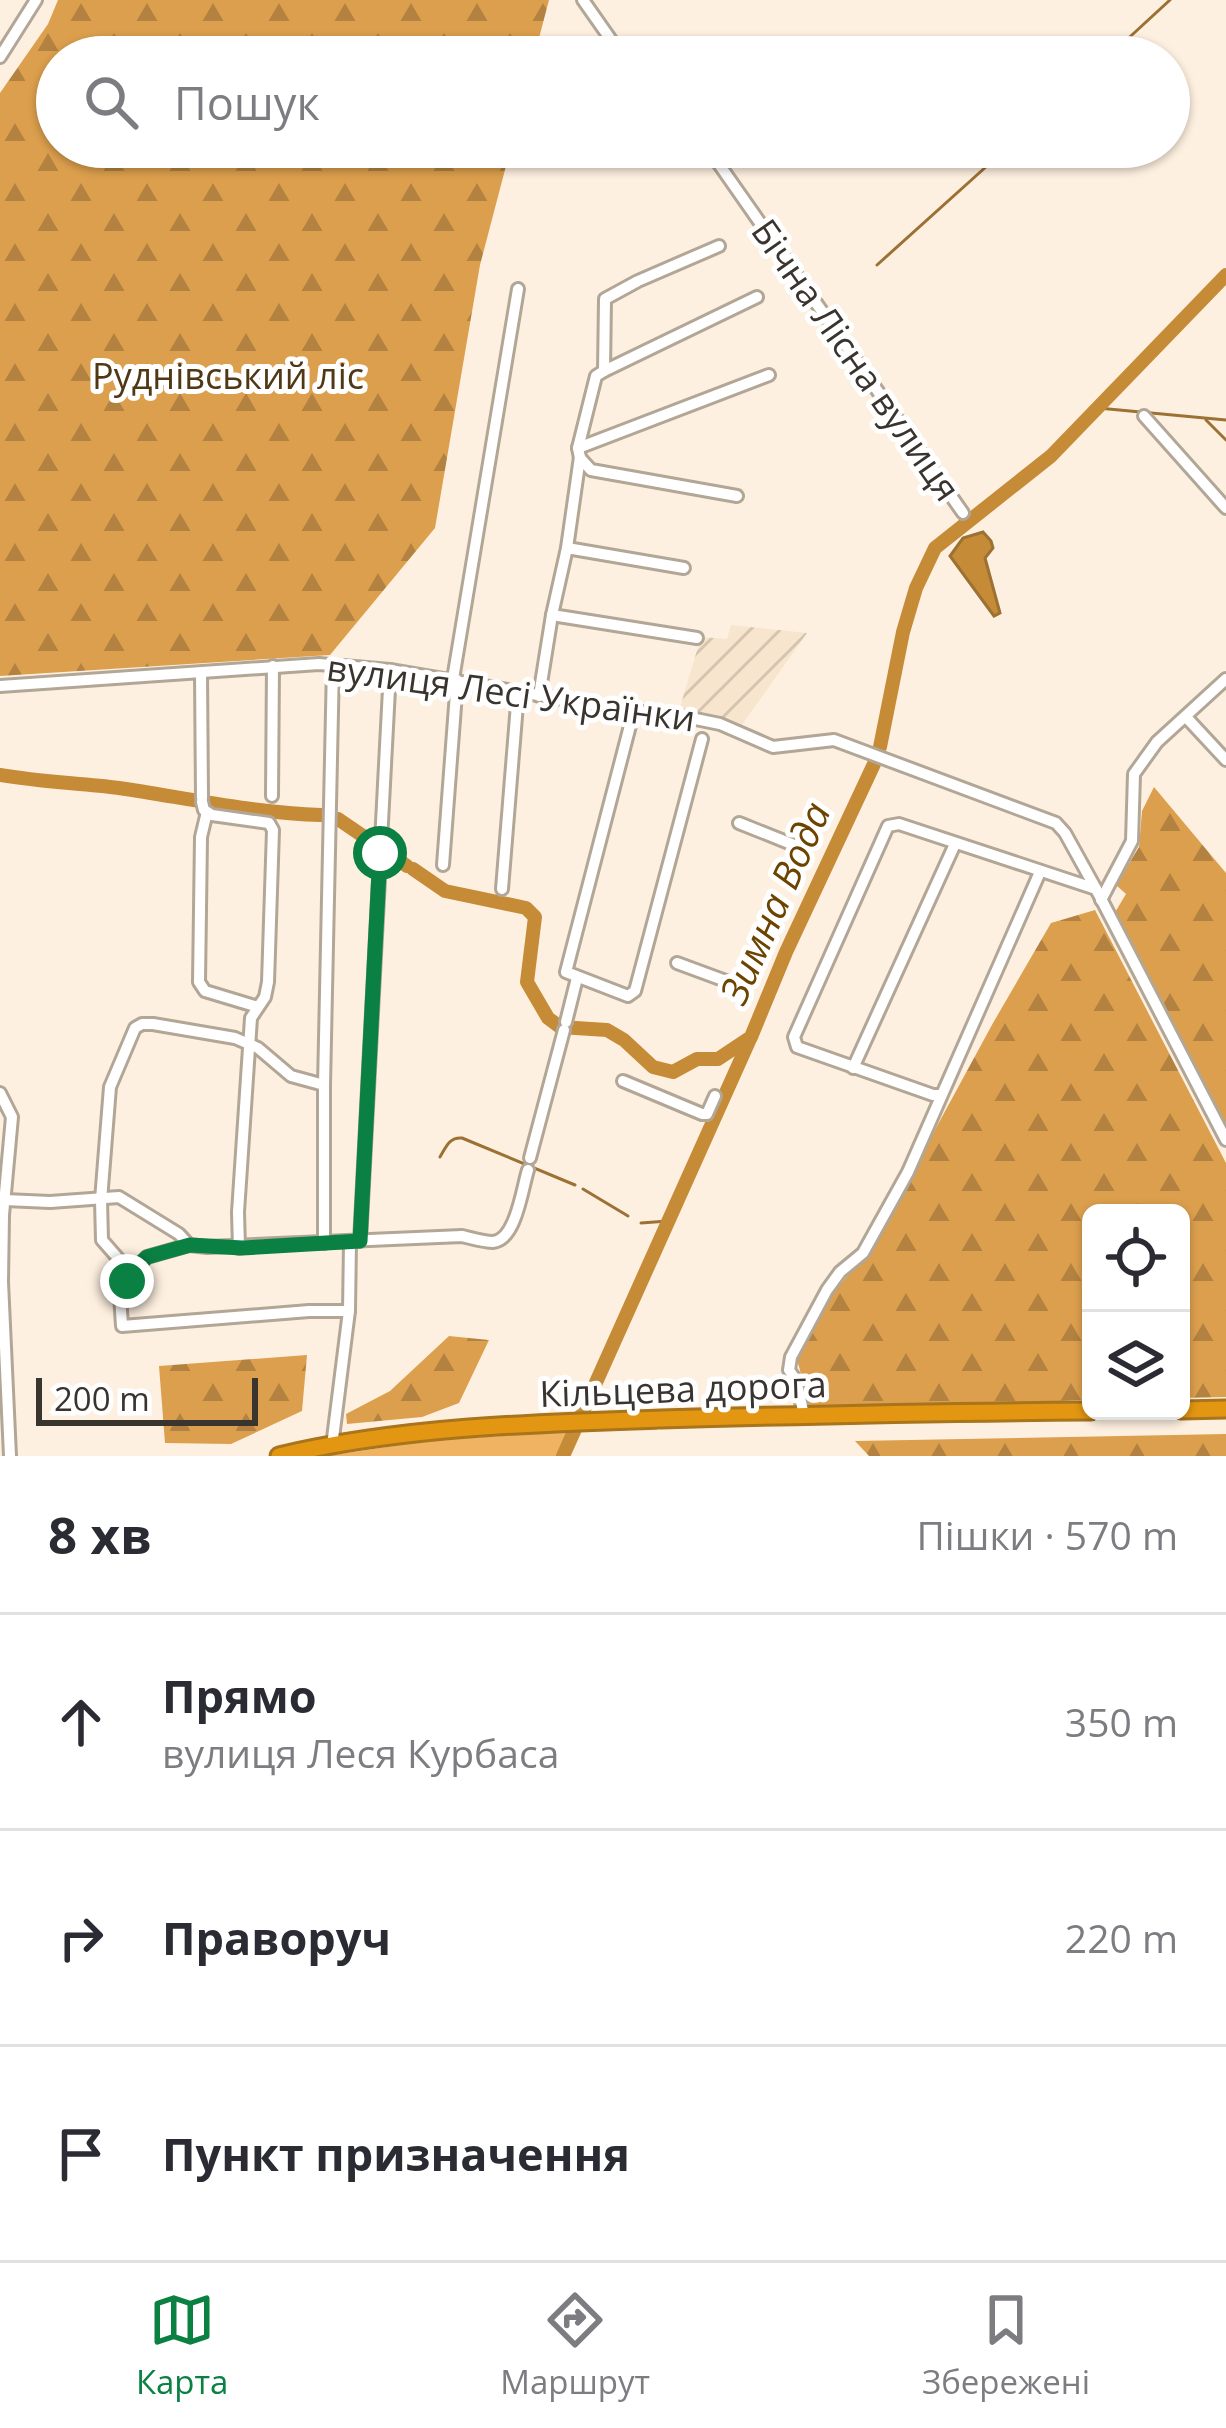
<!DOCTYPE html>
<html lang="uk">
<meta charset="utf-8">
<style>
:root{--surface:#fff;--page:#f7f7f7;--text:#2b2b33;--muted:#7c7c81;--line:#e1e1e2;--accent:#0b8043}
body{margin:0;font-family:"Open Sans",sans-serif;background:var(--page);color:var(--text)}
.controls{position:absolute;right:36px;bottom:36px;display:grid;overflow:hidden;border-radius:18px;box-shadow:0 3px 9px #0004}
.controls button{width:108px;height:108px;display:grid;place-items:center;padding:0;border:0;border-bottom:3px solid var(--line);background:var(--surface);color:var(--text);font:60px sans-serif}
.scale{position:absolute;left:36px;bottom:30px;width:222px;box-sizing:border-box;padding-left:12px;border:6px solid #39342e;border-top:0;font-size:33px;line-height:42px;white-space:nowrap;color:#39342e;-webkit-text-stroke:9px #fff;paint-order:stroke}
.stop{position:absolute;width:36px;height:36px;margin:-27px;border:9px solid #0b8043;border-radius:50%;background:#fff}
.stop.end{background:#0b8043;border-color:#fff;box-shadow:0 3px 12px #0008}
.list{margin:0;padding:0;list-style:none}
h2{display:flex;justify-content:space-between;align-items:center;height:156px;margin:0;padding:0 48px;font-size:51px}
h2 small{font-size:39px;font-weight:400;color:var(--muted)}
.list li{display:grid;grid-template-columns:78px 1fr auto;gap:36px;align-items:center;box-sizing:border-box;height:216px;padding:0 48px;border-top:3px solid var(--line)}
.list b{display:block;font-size:45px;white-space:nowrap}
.list p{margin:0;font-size:39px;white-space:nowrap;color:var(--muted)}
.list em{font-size:39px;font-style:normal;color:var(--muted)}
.icon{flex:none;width:66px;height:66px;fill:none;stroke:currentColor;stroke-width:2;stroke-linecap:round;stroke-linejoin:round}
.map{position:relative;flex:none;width:1226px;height:1456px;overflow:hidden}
.search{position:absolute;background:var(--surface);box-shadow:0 3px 9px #0004;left:36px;right:36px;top:36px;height:132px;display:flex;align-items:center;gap:30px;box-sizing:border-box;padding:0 42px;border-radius:66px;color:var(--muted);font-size:45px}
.sheet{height:804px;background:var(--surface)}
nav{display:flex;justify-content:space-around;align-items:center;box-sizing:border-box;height:168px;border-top:3px solid var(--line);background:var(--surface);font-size:33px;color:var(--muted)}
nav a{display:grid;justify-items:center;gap:6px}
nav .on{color:var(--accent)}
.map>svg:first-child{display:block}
.industrial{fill:url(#industrial-furrows)}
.grass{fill:#f0b362}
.forest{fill:url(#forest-firs)}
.water{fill:#c68b36;stroke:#9c7134;stroke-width:3}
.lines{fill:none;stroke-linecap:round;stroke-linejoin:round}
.stream{stroke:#9c7134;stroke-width:3}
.river{stroke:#c68b36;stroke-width:14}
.minor-casing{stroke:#b2a696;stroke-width:16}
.highway-casing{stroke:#a8741c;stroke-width:21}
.minor{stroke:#fff;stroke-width:10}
.highway{stroke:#e39612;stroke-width:15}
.route{stroke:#0b8043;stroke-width:15}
.labels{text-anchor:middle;stroke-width:10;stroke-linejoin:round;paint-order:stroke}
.street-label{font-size:36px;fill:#39342e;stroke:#fff}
.park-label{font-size:36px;fill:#513815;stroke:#fff}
.water-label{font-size:39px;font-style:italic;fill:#6c4400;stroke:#fff}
</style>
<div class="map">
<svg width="1226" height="1456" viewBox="0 0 1226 1456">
<defs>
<pattern id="industrial-furrows" width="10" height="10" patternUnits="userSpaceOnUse" patternTransform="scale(3)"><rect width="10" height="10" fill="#f7e5ce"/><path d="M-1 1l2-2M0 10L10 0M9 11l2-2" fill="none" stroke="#d4c5b1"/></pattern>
<pattern id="forest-firs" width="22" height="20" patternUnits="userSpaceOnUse" patternTransform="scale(3)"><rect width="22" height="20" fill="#dc9f4d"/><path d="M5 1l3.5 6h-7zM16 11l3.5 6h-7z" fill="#b38240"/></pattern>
</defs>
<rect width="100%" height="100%" fill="#fef0e0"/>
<polygon class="industrial" points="731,625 807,633 742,725 678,714 701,637 727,639"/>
<polygon class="grass" points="570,1432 559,1456 327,1456 433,1440"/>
<g class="forest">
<polygon points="58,0 549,0 534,57 57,57 57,147 511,147 480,265 435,528 330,655 0,676 0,93 48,24"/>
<polygon points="1154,787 1226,873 1226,1130 1111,919 1126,894 1116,885 1139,847 1142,811"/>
<polygon points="1095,910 1226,1163 1226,1397 1181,1398 1181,1213 1091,1213 1091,1400 810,1408 794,1348 824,1302 868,1253 993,1023 1051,923"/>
<polygon points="449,1336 489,1340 459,1403 422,1417 347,1424 346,1414 390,1391"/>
<polygon points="307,1355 302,1411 231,1444 165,1443 159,1366"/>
<polygon points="1226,1434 1226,1456 869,1456 855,1441"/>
</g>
<polygon class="water" points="983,532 991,541 993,548 985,558 1000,613 994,616 950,556 963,538"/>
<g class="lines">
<g class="stream">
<polyline points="1108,57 1170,0"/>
<polyline points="877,265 1008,147"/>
<polyline points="1098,408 1226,420"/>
<polyline points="1206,420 1226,440"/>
<path d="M440,1157C446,1147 449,1137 462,1138L575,1185"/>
<polyline points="583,1189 628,1216"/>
<polyline points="641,1223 668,1221"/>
</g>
<g class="river">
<polyline points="880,747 903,632 916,588 935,548 1051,456 1226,275"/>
<path d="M0,775C40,782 79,783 119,788C186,798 254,813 321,815"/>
<polyline points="338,819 407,866"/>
<polyline points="413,869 445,891 526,908 535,917 527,982 548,1018 560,1027 607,1030 624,1040 653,1067 673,1072 697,1059 718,1059 751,1037 786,952 874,764"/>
<polyline points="563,1456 750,1039"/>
</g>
<defs>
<g id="minor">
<polyline points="583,0 623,57"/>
<polyline points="0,57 36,0"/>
<polyline points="707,147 963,513"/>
<polyline points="719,246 638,281 605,299 604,371 596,376 578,448 580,458 591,470 737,496"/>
<polyline points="604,371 757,297"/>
<polyline points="1144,416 1226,508"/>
<polyline points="578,448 769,375"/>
<polyline points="567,548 684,568"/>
<polyline points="552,615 697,638"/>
<polyline points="201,673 202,798"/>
<polyline points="453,679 518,289"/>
<polyline points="0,686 319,664 390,670 632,711 681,716 720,724 773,747 834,740 1056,823 1065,833 1096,889 1226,1140"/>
<polyline points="539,696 552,615 567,548 580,457"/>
<polyline points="632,711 632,718 566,972 628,996 635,991 702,739"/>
<polyline points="1186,717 1226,760"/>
<polyline points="272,796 273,666"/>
<polyline points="202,802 204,810 212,815 269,823 273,830 268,982 265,997 251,1018 238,1212 239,1248"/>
<polyline points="207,812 201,837 199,982 205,991 258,1007"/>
<polyline points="739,823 794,845"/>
<polyline points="443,865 457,680"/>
<polyline points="502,889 518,692"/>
<polyline points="1101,900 1132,841 1134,774 1157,742 1226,679"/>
<polyline points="677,963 742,987"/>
<polyline points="566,1022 577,978"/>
<polyline points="853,1068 955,844"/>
<polyline points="623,1081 702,1114 707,1114 715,1096"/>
<polyline points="324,1085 291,1076 258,1048 235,1038 153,1024 142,1024 135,1028 110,1087 101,1200 102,1240 123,1264 127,1277 120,1295 122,1326 309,1311 349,1311"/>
<polyline points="0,1093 12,1117 3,1215 2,1282 10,1456"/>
<polyline points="941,1095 933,1095 797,1047 794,1037 888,826 899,824 1096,889"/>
<polyline points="530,1158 564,1030"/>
<path d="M5,1200L50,1202L119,1197L179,1234L189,1245L207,1247L462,1236C471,1238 484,1242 493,1242C516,1240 522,1189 528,1170"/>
<polyline points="360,1241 390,670"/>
<polyline points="324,1243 324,1085 333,665"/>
<polyline points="127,1277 147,1257 189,1245"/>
<polyline points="804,1415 796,1380 789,1370 791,1357 827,1290 840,1272 863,1253 908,1172 1040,872"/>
<polyline points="332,1446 349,1311 350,1242"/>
</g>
<g id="highway">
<polyline points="1181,1410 1226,1409"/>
<path d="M279,1456C400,1427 536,1423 661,1419C804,1415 948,1412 1091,1411"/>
</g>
</defs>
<use href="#minor" class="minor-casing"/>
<use href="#highway" class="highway-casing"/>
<use href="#minor" class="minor"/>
<use href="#highway" class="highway"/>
</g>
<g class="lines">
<polyline class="route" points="127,1281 127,1276 147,1257 190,1245 242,1248 360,1241 380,853"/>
</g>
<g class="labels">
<g class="street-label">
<text transform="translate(856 360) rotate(55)" y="13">Бічна Лісна вулиця</text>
<text transform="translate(511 693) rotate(8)" y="13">вулиця Лесі Українки</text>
<text transform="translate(683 1389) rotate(-2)" y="13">Кільцева дорога</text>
</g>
<g class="park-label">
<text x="228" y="389">Руднівський ліс</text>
</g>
<g class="water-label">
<text transform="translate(775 903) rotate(-66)" y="14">Зимна Вода</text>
</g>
</g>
</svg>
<div class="controls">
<button><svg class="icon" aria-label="locate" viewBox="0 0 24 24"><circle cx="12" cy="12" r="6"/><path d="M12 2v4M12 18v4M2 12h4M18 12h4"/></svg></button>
<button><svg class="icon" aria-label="layers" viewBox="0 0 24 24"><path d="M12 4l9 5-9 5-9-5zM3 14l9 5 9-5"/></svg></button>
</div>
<div class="scale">200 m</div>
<div class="stop" style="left:380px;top:853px"></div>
<div class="stop end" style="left:127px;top:1281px"></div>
<div class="search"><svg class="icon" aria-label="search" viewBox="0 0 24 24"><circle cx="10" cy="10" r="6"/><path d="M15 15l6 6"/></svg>Пошук</div>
</div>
<section class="sheet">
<h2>8 хв<small>Пішки · 570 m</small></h2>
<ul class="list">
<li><svg class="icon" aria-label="ahead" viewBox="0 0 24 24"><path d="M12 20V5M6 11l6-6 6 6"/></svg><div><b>Прямо</b><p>вулиця Леся Курбаса</p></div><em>350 m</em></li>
<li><svg class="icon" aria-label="right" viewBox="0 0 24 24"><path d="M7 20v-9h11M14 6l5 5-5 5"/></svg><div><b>Праворуч</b></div><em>220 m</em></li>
<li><svg class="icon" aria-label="arrive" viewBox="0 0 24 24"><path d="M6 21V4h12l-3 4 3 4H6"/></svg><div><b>Пункт призначення</b></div></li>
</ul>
</section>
<nav>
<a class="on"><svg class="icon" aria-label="map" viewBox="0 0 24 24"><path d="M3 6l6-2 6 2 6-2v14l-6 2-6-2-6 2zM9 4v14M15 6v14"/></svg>Карта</a>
<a><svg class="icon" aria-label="directions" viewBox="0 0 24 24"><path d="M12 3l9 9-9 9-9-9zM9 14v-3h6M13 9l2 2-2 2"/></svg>Маршрут</a>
<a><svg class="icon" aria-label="saved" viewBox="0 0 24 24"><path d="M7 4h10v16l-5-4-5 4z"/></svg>Збережені</a>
</nav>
